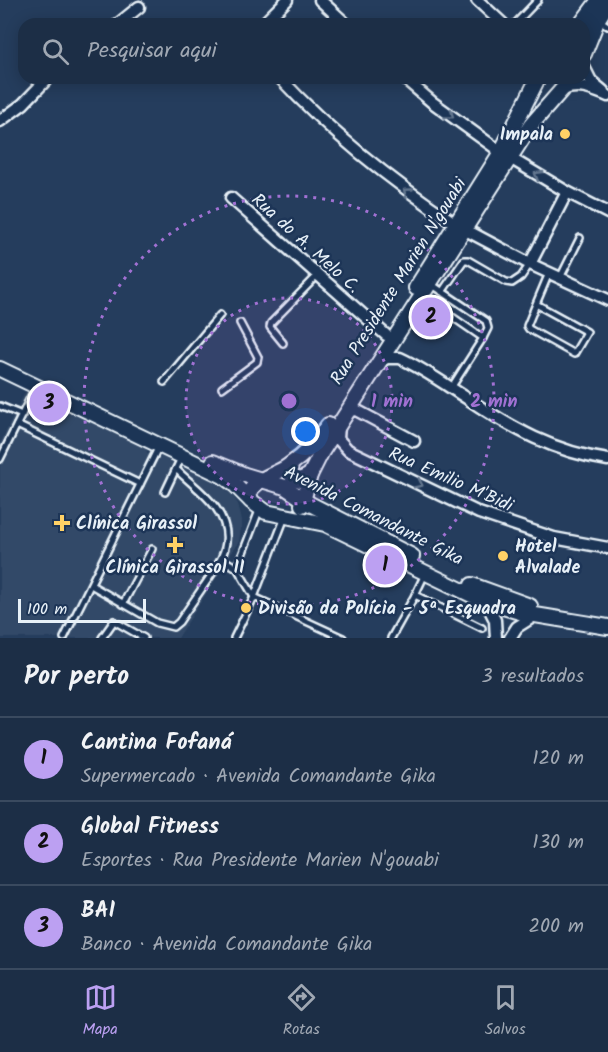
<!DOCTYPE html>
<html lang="pt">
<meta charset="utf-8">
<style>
:root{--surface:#1c2e46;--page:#293a51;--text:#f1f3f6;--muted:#a0a8b3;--line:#3a4a5f;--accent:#bca0f2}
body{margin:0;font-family:Kalam,sans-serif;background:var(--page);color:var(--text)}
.scale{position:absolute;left:18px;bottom:15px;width:128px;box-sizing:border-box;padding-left:6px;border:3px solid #e8f1f8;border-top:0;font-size:16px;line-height:21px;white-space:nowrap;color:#e8f1f8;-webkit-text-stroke:4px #1d3557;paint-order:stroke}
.you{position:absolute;left:306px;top:432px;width:21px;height:21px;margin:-15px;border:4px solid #fff;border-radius:50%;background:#1a73e8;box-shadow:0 0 0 9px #1a73e833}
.badge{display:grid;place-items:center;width:39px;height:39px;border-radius:50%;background:var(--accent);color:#111;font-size:20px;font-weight:700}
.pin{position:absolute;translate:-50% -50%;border:3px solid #fff;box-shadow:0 2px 6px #0006}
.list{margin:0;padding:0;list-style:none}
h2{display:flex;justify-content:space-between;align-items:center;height:78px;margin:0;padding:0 24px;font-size:26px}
h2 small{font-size:20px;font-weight:400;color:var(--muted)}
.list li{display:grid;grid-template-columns:39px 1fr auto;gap:18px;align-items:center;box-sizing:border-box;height:84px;padding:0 24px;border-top:2px solid var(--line)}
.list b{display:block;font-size:22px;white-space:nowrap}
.list p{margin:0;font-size:20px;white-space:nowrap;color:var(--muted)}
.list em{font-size:20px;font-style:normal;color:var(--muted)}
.icon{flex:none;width:33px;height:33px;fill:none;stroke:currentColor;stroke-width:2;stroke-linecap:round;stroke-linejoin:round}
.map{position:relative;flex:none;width:608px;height:638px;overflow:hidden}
.search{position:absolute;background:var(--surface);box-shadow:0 3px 15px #0003;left:18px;right:18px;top:18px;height:66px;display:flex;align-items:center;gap:15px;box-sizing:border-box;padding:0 21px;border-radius:18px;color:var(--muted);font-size:22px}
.sheet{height:330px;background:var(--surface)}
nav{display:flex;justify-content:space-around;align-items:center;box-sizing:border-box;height:84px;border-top:2px solid var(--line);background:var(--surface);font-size:16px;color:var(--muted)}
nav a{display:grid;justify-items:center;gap:3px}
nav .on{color:var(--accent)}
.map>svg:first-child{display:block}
.built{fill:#334a68}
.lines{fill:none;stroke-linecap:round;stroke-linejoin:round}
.lane-casing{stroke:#e8f1f8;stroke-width:10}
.street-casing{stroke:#e8f1f8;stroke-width:15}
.secondary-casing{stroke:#e8f1f8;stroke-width:18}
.lane{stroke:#1d3557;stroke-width:5}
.street{stroke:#1d3557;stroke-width:10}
.secondary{stroke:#1d3557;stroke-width:14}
.oneway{stroke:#64778f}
.ring{fill:none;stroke:#a171d3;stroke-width:3;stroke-dasharray:3 6}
.poi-dot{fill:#ffd166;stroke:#1d3557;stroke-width:2}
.labels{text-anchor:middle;stroke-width:5;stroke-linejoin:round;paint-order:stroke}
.poi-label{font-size:18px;font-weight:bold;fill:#e8f1f8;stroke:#1d3557;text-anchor:start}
.street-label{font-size:18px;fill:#e8f1f8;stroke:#1d3557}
.centre{fill:#a171d3;stroke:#1d3557;stroke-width:3}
.ring-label{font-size:18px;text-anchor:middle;font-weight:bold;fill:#a171d3;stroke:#1d3557;stroke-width:5;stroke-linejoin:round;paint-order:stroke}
</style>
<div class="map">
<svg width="608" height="638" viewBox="0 0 608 638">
<rect width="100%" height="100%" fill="#253d5d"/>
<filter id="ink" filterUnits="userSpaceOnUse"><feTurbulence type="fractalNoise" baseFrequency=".0167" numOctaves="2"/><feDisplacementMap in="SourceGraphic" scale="12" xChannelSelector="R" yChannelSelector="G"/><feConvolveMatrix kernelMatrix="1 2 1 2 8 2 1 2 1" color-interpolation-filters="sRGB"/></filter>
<g filter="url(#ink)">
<polygon class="built" points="25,392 146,448 147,453 156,458 159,454 217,483 232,495 238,504 242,521 239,541 178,638 0,638 0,444"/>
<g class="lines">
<defs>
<g id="lane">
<polyline points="599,20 608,26"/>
<polyline points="515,24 538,0"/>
<polyline points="560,278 580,238"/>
<polyline points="442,292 464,260 468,260 506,282 512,283 521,277 530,264"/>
<polyline points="422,296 483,338 488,328 486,321 431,284"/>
<polyline points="536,304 527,326 529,329 574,354 587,332 536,304 549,273"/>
<polyline points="283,343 270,327 271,323 317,276"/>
<polyline points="164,382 220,315"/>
<polyline points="222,388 257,362 258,357 240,323"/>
<polyline points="451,388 483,338"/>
<polyline points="0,406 22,415"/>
<polyline points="17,425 140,484"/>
<polyline points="0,459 35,388"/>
<polyline points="165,492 181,458"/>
<polyline points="222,559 237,568 254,597 343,638"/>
<polyline points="237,568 260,508"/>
<path d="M91,585L157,623L173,627L179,622C187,610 195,599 203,587C221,561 238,539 216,508C205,493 189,482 176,469"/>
<polyline points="415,595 425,574"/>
<polyline points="123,604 152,549"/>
<polyline points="64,638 159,446"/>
<polyline points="102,638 114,621 144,638"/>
<polyline points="234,638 254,597 285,517"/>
<polyline points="391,638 415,595 482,628"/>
</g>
<g id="street">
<polyline points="320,0 346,24"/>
<polyline points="477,0 503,24"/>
<polyline points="118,24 139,7"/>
<polyline points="263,24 287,0"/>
<polyline points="584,67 591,81 603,91"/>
<path d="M280,78C333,135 391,181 456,224"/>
<polyline points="404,78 432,102 501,152"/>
<path d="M563,90C579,83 593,90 608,96"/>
<polyline points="0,121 23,104 48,78"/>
<polyline points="510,158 567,192 608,213"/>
<polyline points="231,198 386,335"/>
<polyline points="464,229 530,264 608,300"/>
<polyline points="530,264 567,192"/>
<path d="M378,363L387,358H400C424,369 446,385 468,399C513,429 554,452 608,460"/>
<polyline points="348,411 356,410 414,441"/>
<polyline points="339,425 338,439 348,450 479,513 554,538 608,548"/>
<polyline points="486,602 495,620 496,638"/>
<polyline points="510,638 517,627 536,615"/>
</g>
<g id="secondary">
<polyline points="581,24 599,0"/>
<polyline points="584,54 598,19 608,3"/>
<polyline points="416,288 501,152 538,78"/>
<polyline points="0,369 223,476 235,485 251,501 266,512 325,524 486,602 523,613 608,627"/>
<polyline points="213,462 245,475 285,487 310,504 412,556"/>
<polyline points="291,464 290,472 293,478 300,480 310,475"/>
<path d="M251,501L249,493C256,478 276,475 288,466C303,456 318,441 328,425"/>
<polyline points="302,505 310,475 321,453 531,125 572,78"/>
<polyline points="472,585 530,606"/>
</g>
</defs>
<use href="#lane" class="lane-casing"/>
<use href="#street" class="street-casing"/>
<use href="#secondary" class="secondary-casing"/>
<use href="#lane" class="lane"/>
<use href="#street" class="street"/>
<use href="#secondary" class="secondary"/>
</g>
<defs><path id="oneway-chevron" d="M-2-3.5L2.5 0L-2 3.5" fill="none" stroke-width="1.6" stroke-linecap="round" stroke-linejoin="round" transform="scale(1.5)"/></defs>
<g class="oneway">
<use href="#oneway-chevron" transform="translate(450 115) rotate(37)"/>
<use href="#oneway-chevron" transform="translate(538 175) rotate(-149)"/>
<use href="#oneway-chevron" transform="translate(407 192) rotate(-144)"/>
<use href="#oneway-chevron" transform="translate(419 484) rotate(26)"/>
</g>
</g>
<circle cx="289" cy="401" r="103" fill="#a171d3" fill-opacity=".12"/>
<g class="ring">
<circle cx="289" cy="401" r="103"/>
<circle cx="289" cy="401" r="205"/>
</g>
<g class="poi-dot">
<circle cx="565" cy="134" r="6"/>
<path d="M59 514h6v6h6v6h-6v6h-6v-6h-6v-6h6z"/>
<path d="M172 536h6v6h6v6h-6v6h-6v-6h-6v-6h6z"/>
<circle cx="503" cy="556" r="6"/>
<circle cx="246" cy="608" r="6"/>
</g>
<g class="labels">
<g class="poi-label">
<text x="553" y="140" text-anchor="end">Impala</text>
<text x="76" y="529">Clínica Girassol</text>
<text x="515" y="552">Hotel<tspan x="515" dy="21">Alvalade</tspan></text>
<text x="175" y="573" text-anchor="middle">Clínica Girassol II</text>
<text x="258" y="614">Divisão da Polícia - 5ª Esquadra</text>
</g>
<g class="street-label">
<text transform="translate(306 243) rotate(42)" y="6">Rua do A. Melo C.</text>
<text transform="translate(398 281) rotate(-58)" y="6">Rua Presidente Marien N'gouabi</text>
<text transform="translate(451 479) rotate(24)" y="6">Rua Emilio M'Bidi</text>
<text transform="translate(374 515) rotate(27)" y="6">Avenida Comandante Gika</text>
</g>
</g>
<circle cx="289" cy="401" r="9" class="centre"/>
<g class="ring-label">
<text x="392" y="407">1 min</text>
<text x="494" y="407">2 min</text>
</g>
</svg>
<div class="scale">100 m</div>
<div class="you"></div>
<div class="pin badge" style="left:385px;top:565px">1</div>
<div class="pin badge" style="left:431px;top:317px">2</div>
<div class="pin badge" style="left:49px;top:403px">3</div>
<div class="search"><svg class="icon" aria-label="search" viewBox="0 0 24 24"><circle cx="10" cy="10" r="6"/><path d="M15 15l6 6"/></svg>Pesquisar aqui</div>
</div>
<section class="sheet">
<h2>Por perto<small>3 resultados</small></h2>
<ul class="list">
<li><span class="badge">1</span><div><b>Cantina Fofaná</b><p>Supermercado · Avenida Comandante Gika</p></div><em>120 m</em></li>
<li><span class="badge">2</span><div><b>Global Fitness</b><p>Esportes · Rua Presidente Marien N'gouabi</p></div><em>130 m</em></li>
<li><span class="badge">3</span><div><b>BAI</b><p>Banco · Avenida Comandante Gika</p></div><em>200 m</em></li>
</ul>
</section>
<nav>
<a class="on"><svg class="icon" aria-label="map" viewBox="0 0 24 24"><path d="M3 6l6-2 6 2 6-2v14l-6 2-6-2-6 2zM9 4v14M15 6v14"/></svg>Mapa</a>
<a><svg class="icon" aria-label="directions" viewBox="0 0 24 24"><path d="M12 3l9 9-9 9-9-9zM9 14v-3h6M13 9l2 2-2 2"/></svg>Rotas</a>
<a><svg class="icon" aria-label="saved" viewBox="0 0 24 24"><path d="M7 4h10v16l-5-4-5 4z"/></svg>Salvos</a>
</nav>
